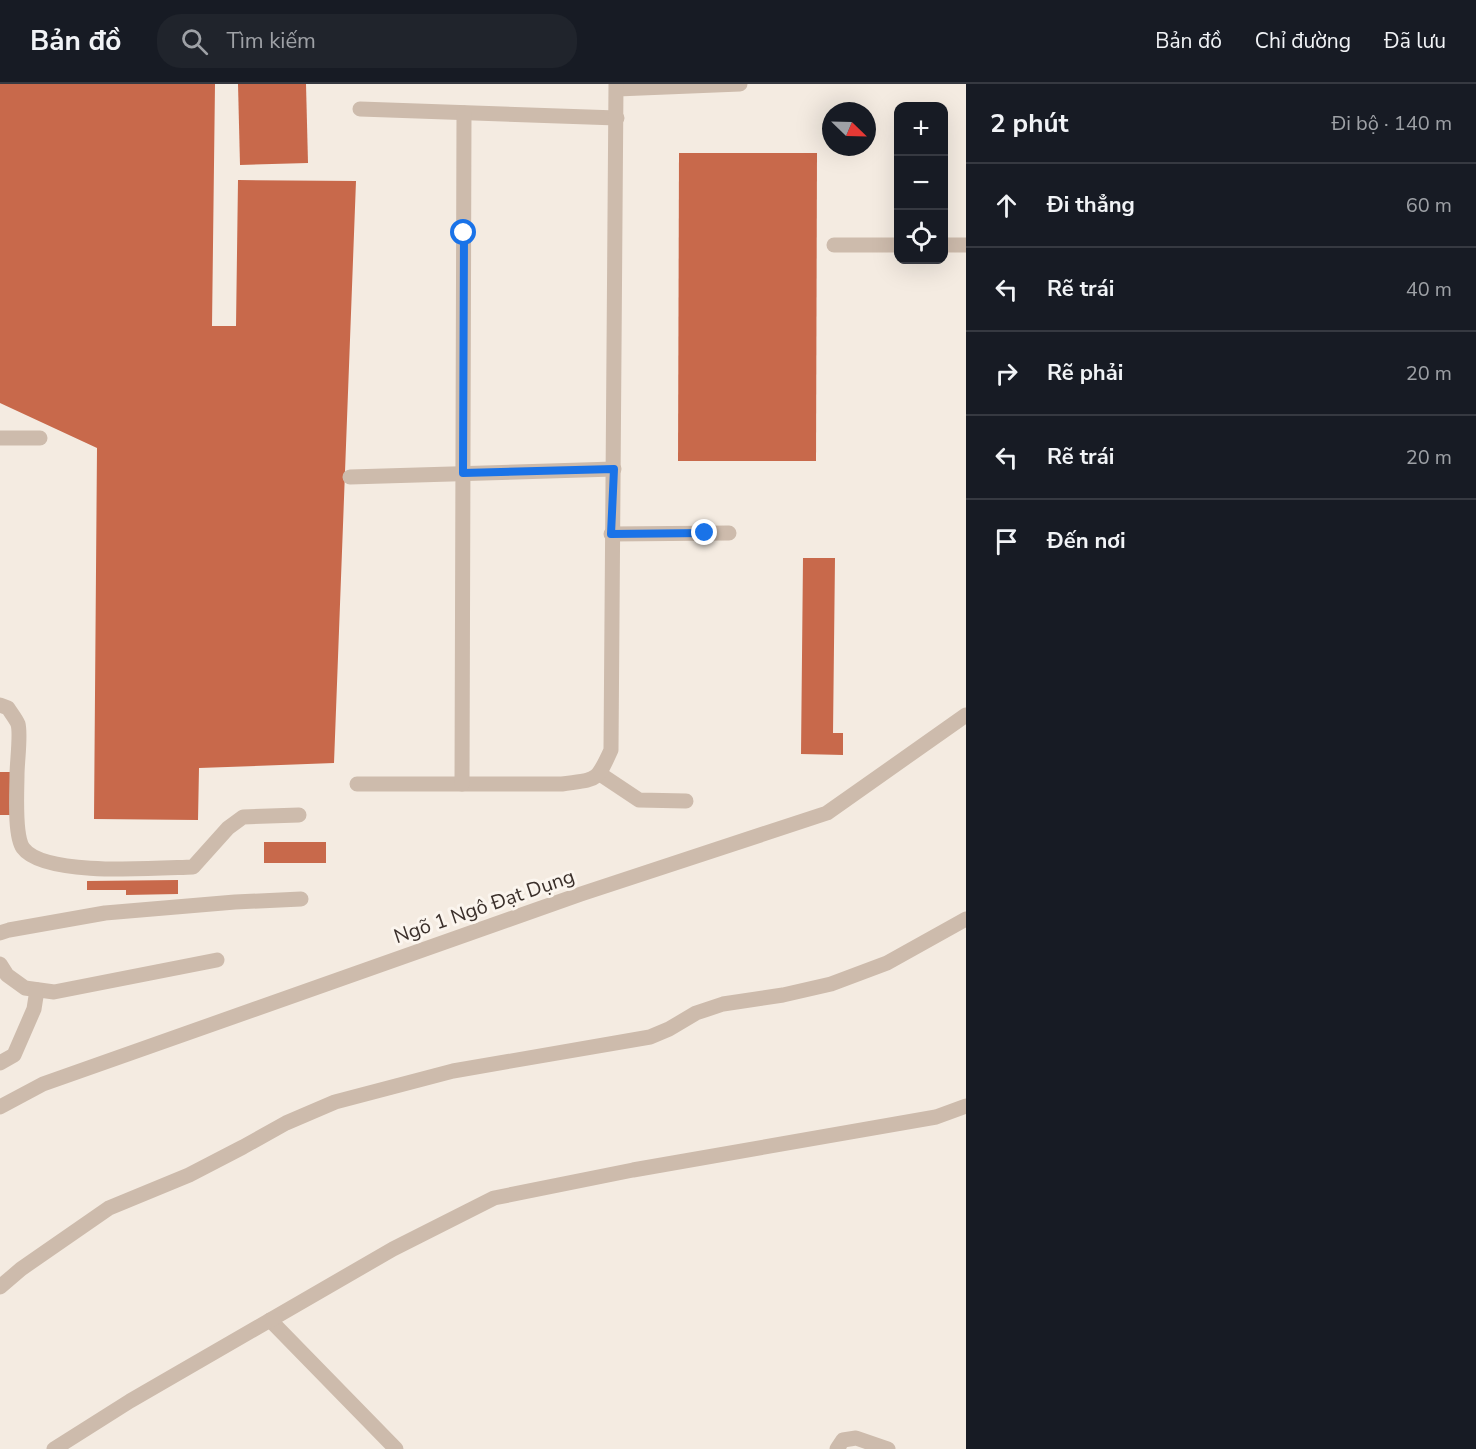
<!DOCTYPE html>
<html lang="vi">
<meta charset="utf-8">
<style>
:root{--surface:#171b24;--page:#20242c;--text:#f1f3f6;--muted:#9ea1a6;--line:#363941}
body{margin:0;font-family:"Nunito Sans",sans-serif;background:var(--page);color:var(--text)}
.controls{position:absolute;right:18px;top:18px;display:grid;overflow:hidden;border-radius:12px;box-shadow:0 6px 24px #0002}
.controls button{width:54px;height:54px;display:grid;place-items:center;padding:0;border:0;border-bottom:2px solid var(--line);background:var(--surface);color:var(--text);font:30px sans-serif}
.compass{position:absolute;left:822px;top:18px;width:54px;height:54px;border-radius:50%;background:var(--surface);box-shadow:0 6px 24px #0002;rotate:113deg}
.stop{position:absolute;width:18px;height:18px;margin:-14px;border:4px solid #1a73e8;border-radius:50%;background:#fff}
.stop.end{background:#1a73e8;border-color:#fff;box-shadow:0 2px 6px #0008}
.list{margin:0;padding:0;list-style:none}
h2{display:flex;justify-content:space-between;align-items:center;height:78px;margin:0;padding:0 24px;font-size:26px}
h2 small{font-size:20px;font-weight:400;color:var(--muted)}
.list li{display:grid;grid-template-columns:39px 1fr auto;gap:18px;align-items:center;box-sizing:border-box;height:84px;padding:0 24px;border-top:2px solid var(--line)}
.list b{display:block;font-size:22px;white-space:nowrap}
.list em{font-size:20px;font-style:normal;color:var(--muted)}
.icon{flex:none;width:33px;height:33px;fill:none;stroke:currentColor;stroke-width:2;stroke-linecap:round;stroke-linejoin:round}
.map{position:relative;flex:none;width:966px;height:1365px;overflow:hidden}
header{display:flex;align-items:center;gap:36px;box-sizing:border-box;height:84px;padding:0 30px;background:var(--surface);border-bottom:2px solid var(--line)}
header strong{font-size:28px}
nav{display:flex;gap:33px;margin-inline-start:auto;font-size:21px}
.search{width:420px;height:54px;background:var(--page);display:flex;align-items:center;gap:15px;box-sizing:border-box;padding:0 21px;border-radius:24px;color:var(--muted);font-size:22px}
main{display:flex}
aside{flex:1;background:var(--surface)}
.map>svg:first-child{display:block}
.building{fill:#c8694b}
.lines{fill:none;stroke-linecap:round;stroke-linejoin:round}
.minor{stroke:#cdbbac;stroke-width:15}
.route{stroke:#1a73e8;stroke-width:8}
.labels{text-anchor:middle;stroke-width:6;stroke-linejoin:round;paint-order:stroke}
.street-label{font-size:20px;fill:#3b302b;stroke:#fbf5ee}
</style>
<header>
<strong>Bản đồ</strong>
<div class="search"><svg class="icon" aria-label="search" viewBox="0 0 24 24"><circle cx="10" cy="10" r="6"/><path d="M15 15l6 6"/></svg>Tìm kiếm</div>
<nav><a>Bản đồ</a><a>Chỉ đường</a><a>Đã lưu</a></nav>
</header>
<main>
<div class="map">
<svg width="966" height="1365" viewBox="0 0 966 1365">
<rect width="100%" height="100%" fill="#f4ebe1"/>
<g class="building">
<polygon points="0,0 215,0 212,242 236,242 238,96 356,97 334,679 199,684 198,736 94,735 97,364 0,319"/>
<polygon points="238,0 306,0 308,79 240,81"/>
<polygon points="679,69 817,69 816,377 678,377"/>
<polygon points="803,474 835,474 833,649 843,649 843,671 801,670"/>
<rect x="0" y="688" width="10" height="43"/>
<rect x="264" y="758" width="62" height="21"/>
<polygon points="178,796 178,810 126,811 126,806 87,806 87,797"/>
</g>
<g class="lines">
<g class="minor">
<polyline points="617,5 740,0"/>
<polyline points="360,25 617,34"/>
<polyline points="834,161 898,161"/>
<polyline points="944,161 966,161"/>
<polyline points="0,354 40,354"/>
<polyline points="350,393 614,385"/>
<polyline points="611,450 729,449"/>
<path d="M0,621L8,624C11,629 16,635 18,640C21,650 17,678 17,691C17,707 14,751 23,764C44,793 158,784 193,783L228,744L243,733L299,731"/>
<polyline points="600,690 639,716 686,717"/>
<path d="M357,700H562C597,695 596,699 611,666L616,0"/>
<polyline points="462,700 464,29"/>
<polyline points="0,849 9,846 105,829 235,818 301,815"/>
<polyline points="0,880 7,891 25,904 54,908 217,876"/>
<polyline points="0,979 14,971 34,925 37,906"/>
<polyline points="0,1023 43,1000 581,810 827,729 966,631"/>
<polyline points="0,1203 21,1185 109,1124 189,1091 243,1063 286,1039 335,1018 453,987 650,953 669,945 696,929 723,920 783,911 831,900 887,879 966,835"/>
<polyline points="270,1236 396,1365"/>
<polyline points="54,1365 130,1317 393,1165 494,1114 633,1086 936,1033 966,1022"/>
<polyline points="837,1365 843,1356 856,1354 888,1365"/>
</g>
</g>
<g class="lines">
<polyline class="route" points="464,149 463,389 614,385 611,450 705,449"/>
</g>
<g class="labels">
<g class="street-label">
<text transform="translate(484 822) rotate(-19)" y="7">Ngõ 1 Ngô Đạt Dụng</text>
</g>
</g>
</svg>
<div class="controls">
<button>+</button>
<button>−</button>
<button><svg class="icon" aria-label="locate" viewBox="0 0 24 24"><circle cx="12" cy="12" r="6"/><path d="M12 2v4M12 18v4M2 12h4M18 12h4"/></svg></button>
</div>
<svg class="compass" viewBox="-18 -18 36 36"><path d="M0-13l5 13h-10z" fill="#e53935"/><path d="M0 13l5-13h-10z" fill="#9ea1a6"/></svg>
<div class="stop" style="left:464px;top:149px"></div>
<div class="stop end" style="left:705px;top:449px"></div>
</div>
<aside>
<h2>2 phút<small>Đi bộ · 140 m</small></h2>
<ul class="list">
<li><svg class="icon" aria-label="ahead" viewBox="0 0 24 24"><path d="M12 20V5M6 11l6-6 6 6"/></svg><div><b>Đi thẳng</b></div><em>60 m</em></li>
<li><svg class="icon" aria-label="left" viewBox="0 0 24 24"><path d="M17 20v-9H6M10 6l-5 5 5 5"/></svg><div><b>Rẽ trái</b></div><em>40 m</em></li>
<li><svg class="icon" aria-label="right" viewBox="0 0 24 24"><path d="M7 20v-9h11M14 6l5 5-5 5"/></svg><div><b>Rẽ phải</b></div><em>20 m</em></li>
<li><svg class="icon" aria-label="left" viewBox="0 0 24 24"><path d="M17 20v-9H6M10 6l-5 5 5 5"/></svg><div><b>Rẽ trái</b></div><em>20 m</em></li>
<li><svg class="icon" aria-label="arrive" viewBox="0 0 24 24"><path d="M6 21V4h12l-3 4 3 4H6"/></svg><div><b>Đến nơi</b></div></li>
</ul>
</aside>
</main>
